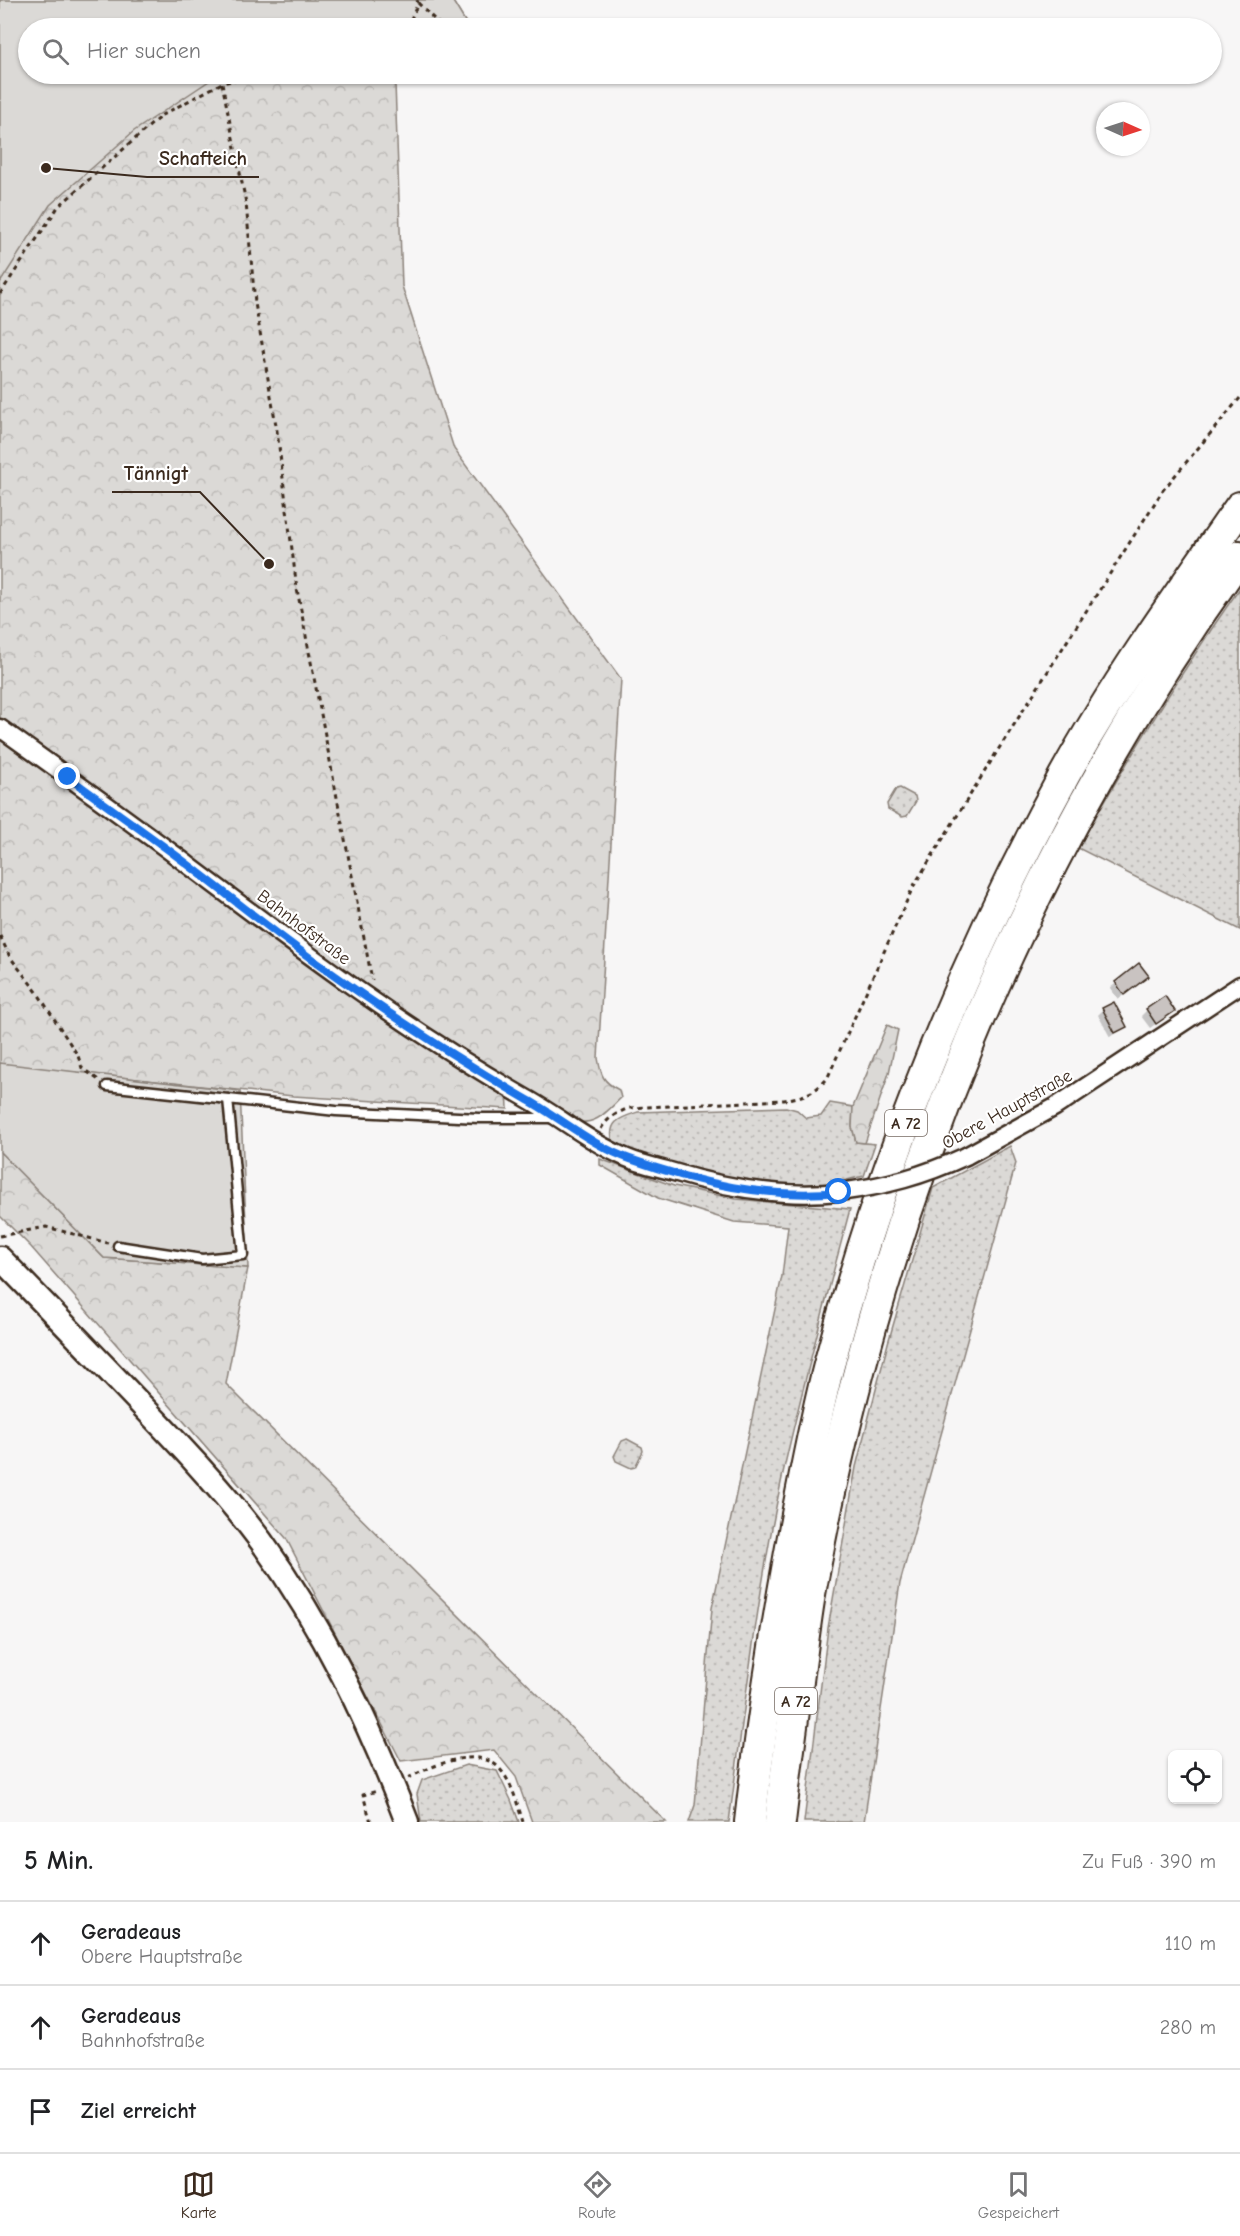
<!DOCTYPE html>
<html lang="de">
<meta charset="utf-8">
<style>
:root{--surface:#fff;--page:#f2f2f2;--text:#202124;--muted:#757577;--line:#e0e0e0;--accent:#3b2a1e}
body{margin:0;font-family:"Comic Neue",sans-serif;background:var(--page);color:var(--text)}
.controls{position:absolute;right:18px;bottom:18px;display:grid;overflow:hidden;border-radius:9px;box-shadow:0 2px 4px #0004}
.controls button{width:54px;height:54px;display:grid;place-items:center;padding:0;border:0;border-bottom:2px solid var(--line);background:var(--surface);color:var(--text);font:30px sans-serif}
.compass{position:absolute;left:1096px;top:102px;width:54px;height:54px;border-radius:50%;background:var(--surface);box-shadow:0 2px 4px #0004;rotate:93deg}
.stop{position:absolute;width:18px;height:18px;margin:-14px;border:4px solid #1a73e8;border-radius:50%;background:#fff}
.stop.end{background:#1a73e8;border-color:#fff;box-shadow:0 2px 6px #0008}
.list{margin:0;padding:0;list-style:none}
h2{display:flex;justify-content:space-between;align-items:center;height:78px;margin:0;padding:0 24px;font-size:26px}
h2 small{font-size:20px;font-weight:400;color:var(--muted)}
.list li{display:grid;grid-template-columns:39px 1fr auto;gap:18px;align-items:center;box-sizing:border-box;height:84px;padding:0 24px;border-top:2px solid var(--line)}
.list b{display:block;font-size:22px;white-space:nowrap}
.list p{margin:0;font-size:20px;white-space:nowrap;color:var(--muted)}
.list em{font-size:20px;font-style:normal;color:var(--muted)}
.icon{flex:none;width:33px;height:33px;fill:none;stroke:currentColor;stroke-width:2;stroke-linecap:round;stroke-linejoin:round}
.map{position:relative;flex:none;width:1240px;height:1822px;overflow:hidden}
.search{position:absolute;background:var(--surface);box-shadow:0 2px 4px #0004;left:18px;right:18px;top:18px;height:66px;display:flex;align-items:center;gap:15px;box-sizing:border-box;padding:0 21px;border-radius:33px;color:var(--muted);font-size:22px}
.sheet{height:330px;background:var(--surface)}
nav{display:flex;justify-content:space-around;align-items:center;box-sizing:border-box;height:84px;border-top:2px solid var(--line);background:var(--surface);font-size:16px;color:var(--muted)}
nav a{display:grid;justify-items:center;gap:3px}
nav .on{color:var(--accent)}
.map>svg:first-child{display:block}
.grass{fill:url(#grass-dots);stroke:#8b827a;stroke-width:1.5}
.forest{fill:url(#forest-crowns);stroke:#8b827a;stroke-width:1.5}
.park{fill:#dbd9d6;stroke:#8b827a;stroke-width:1.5}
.shadow{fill:#0003}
.building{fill:#c9c3c1;stroke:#3b2a1e;stroke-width:1.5}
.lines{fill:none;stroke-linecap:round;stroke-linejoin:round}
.lane-casing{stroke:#3b2a1e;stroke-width:13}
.street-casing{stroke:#3b2a1e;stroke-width:21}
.secondary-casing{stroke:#3b2a1e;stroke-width:27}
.highway-casing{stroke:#3b2a1e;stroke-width:34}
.path{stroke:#3b2a1e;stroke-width:3;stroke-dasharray:4.5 4.5;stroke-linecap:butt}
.lane{stroke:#fff;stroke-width:8}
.street{stroke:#fff;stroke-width:16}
.secondary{stroke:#fff;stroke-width:22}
.highway{stroke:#fff;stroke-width:30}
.street-bridge-casing{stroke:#3b2a1e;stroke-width:21;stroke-linecap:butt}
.street-bridge{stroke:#fff;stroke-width:16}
.route{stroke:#1a73e8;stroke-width:8}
.labels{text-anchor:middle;stroke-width:4.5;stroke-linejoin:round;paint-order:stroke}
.shield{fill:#fff;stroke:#766a62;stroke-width:1.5}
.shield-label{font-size:16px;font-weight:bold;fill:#3b2a1e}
.street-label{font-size:18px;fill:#3b2a1e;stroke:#fff}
.leader{fill:none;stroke:#3b2a1e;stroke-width:2}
.callout-dot{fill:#3b2a1e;stroke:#fff;stroke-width:2}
.callout-label{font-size:20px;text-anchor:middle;font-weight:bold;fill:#3b2a1e;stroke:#fff;stroke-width:4.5;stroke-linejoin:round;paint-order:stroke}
</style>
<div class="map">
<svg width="1240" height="1822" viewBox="0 0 1240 1822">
<defs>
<pattern id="grass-dots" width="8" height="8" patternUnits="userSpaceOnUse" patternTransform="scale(1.5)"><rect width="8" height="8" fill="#dbd9d6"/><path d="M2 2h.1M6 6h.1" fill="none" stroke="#bdbab7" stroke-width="1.8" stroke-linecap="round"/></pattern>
<pattern id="forest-crowns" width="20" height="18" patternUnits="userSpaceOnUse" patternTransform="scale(1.5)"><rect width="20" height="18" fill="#dbd9d6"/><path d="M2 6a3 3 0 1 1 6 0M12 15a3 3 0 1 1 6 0" fill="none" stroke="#bdbab7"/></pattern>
</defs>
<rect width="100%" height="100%" fill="#f7f6f6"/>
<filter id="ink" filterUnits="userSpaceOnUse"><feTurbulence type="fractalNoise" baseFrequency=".0167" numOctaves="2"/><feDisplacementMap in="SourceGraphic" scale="12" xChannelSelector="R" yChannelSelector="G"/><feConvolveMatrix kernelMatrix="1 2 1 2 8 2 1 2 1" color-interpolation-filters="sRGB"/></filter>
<g filter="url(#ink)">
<g class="grass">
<path d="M1240,588V930L1078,848C1128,759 1181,671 1240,588Z"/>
<polygon points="900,788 915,796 916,801 907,816 902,817 888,809 887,804 896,789"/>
<path d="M830,1103L853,1107L852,1127L856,1142L875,1144L864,1176C849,1179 833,1184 818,1186C750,1195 674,1172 613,1143C607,1121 620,1118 638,1112L786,1107L797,1110L806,1118L821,1116Z"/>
<polygon points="1010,1146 1016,1163 900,1583 864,1822 804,1822 828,1628 856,1467 888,1343 933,1188"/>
<path d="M600,1159L674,1186L736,1199L850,1209C827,1296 803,1384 783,1473C758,1588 745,1705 729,1822H689L695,1805L712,1608L782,1276L788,1226L734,1222L658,1198L600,1165Z"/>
<polygon points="627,1439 642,1447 643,1451 635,1467 631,1468 616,1461 614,1456 622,1441"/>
<polygon points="466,1765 497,1771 511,1800 519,1822 421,1822 417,1794 422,1780"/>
</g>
<g class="forest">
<path d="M0,0H452L469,28H28V74H411L395,83L402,286L454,449L621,679L598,1058C601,1076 603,1082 619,1090L621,1098C605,1113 597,1125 574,1122L507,1085L508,1109L293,1096L0,1064Z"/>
<polygon points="887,1025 898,1030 889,1073 865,1143 856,1142 852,1127 853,1107"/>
<polygon points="0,1152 104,1258 248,1268 226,1384 666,1822 532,1822 516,1777 494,1750 401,1761 286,1538 31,1247 0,1216"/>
</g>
<g class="park">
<polygon points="0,0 452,0 469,28 28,28 28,74 235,74 218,75 134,131 50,205 0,283"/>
<polygon points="0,1063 240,1091 248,1268 104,1258 0,1152"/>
</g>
<g class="shadow">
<polygon points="1139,966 1142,982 1118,999 1110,988"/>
<polygon points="1103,1010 1125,1026 1110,1037 1098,1015"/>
<polygon points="1147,1010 1173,1011 1150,1028 1141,1016"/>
</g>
<g class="building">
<polygon points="1139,963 1149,976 1124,995 1115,982"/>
<polygon points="1165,996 1175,1011 1156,1024 1146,1009"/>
<polygon points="1114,1002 1127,1027 1115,1033 1102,1008"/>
</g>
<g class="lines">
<defs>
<g id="lane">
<polyline points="107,1086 228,1099"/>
<polyline points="118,1246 202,1259 243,1255 228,1099 336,1111 479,1118 554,1118"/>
</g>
<g id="street">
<path d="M0,728C60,771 120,814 179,858C293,944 402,1027 526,1098C560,1117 591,1143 627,1158C641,1164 656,1167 670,1171C725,1188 781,1198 839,1192"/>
<polyline points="966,1156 1055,1107 1240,985"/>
</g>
<path id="secondary" d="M0,1258C43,1302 86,1347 129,1392C175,1440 221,1488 261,1541C324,1628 369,1722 407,1822"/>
<g id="highway">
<path d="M750,1822C762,1716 779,1609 799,1504C808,1458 817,1411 829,1365C883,1161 963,961 1064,776C1116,682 1179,594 1240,507"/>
<path d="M780,1822C786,1770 793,1718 800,1666C804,1636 807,1607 813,1578C880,1210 1021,860 1240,556"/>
</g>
</defs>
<use href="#lane" class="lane-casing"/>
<use href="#street" class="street-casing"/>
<use href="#secondary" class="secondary-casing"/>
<use href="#highway" class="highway-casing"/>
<g class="path">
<polyline points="418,3 443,28"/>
<polyline points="407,28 418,3 417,0"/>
<polyline points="222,83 246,203 255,303 277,431 297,589 372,980"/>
<polyline points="0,294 58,207 162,115 222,83 261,74"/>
<polyline points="0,936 10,957 37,992 78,1056 82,1068 100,1081"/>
<path d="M601,1129C607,1118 617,1113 629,1108L784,1100C804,1096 813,1094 827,1079L913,887L998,750L1163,490L1240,398"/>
<polyline points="0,1236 46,1227 108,1243"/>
<path d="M408,1778C430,1767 475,1746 497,1766C512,1780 517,1804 523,1822"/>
<polyline points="371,1822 363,1795 377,1791"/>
</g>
<use href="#lane" class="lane"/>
<use href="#street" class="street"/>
<use href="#secondary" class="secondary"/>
<use href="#highway" class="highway"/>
<defs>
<path id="street-bridge" d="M839,1192C886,1186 923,1176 966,1156"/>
</defs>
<use href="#street-bridge" class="street-bridge-casing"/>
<use href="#street-bridge" class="street-bridge"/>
</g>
</g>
<g class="lines" filter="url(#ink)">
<path class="route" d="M68,777C104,804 142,830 178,857C226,893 273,932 323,967C389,1014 457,1059 528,1100C562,1119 593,1146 630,1159C697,1183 767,1199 839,1192"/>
</g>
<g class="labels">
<g class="shield">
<rect x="885" y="1110" width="42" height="26" rx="4.5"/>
<rect x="775" y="1688" width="42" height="26" rx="4.5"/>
</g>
<g class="shield-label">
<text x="906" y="1129">A 72</text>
<text x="796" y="1707">A 72</text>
</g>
<g class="street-label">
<text transform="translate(304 927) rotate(37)" y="6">Bahnhofstraße</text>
<text transform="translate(1007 1109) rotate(-29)" y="6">Obere Hauptstraße</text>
</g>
</g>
<path class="leader" d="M46 168L147 177H259M269 564L200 492H112"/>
<g class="callout-dot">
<circle cx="46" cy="168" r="6"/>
<circle cx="269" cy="564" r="6"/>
</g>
<g class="callout-label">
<text x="203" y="165">Schafteich</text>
<text x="156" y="480">Tännigt</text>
</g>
</svg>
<div class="controls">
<button><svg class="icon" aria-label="locate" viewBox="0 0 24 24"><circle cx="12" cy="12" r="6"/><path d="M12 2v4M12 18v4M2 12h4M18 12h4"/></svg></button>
</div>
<svg class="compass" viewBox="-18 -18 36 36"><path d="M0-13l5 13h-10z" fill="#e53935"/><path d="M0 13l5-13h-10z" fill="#757577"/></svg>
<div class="stop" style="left:839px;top:1192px"></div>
<div class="stop end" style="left:68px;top:777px"></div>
<div class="search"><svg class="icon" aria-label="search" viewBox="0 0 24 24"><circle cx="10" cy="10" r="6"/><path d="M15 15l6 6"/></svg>Hier suchen</div>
</div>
<section class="sheet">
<h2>5 Min.<small>Zu Fuß · 390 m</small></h2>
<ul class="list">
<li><svg class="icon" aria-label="ahead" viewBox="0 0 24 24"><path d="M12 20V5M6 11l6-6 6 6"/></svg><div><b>Geradeaus</b><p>Obere Hauptstraße</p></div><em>110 m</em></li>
<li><svg class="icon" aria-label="ahead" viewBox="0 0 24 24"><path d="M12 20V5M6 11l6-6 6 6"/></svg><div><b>Geradeaus</b><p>Bahnhofstraße</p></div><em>280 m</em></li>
<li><svg class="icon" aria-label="arrive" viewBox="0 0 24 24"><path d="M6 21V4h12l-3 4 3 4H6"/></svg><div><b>Ziel erreicht</b></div></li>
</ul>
</section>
<nav>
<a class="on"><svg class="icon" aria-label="map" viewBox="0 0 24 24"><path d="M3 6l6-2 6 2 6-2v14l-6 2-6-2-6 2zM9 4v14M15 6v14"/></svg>Karte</a>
<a><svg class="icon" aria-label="directions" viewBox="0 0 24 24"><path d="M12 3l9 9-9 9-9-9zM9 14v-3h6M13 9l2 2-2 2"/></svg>Route</a>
<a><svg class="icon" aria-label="saved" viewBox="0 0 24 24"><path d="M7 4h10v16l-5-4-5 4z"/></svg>Gespeichert</a>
</nav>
